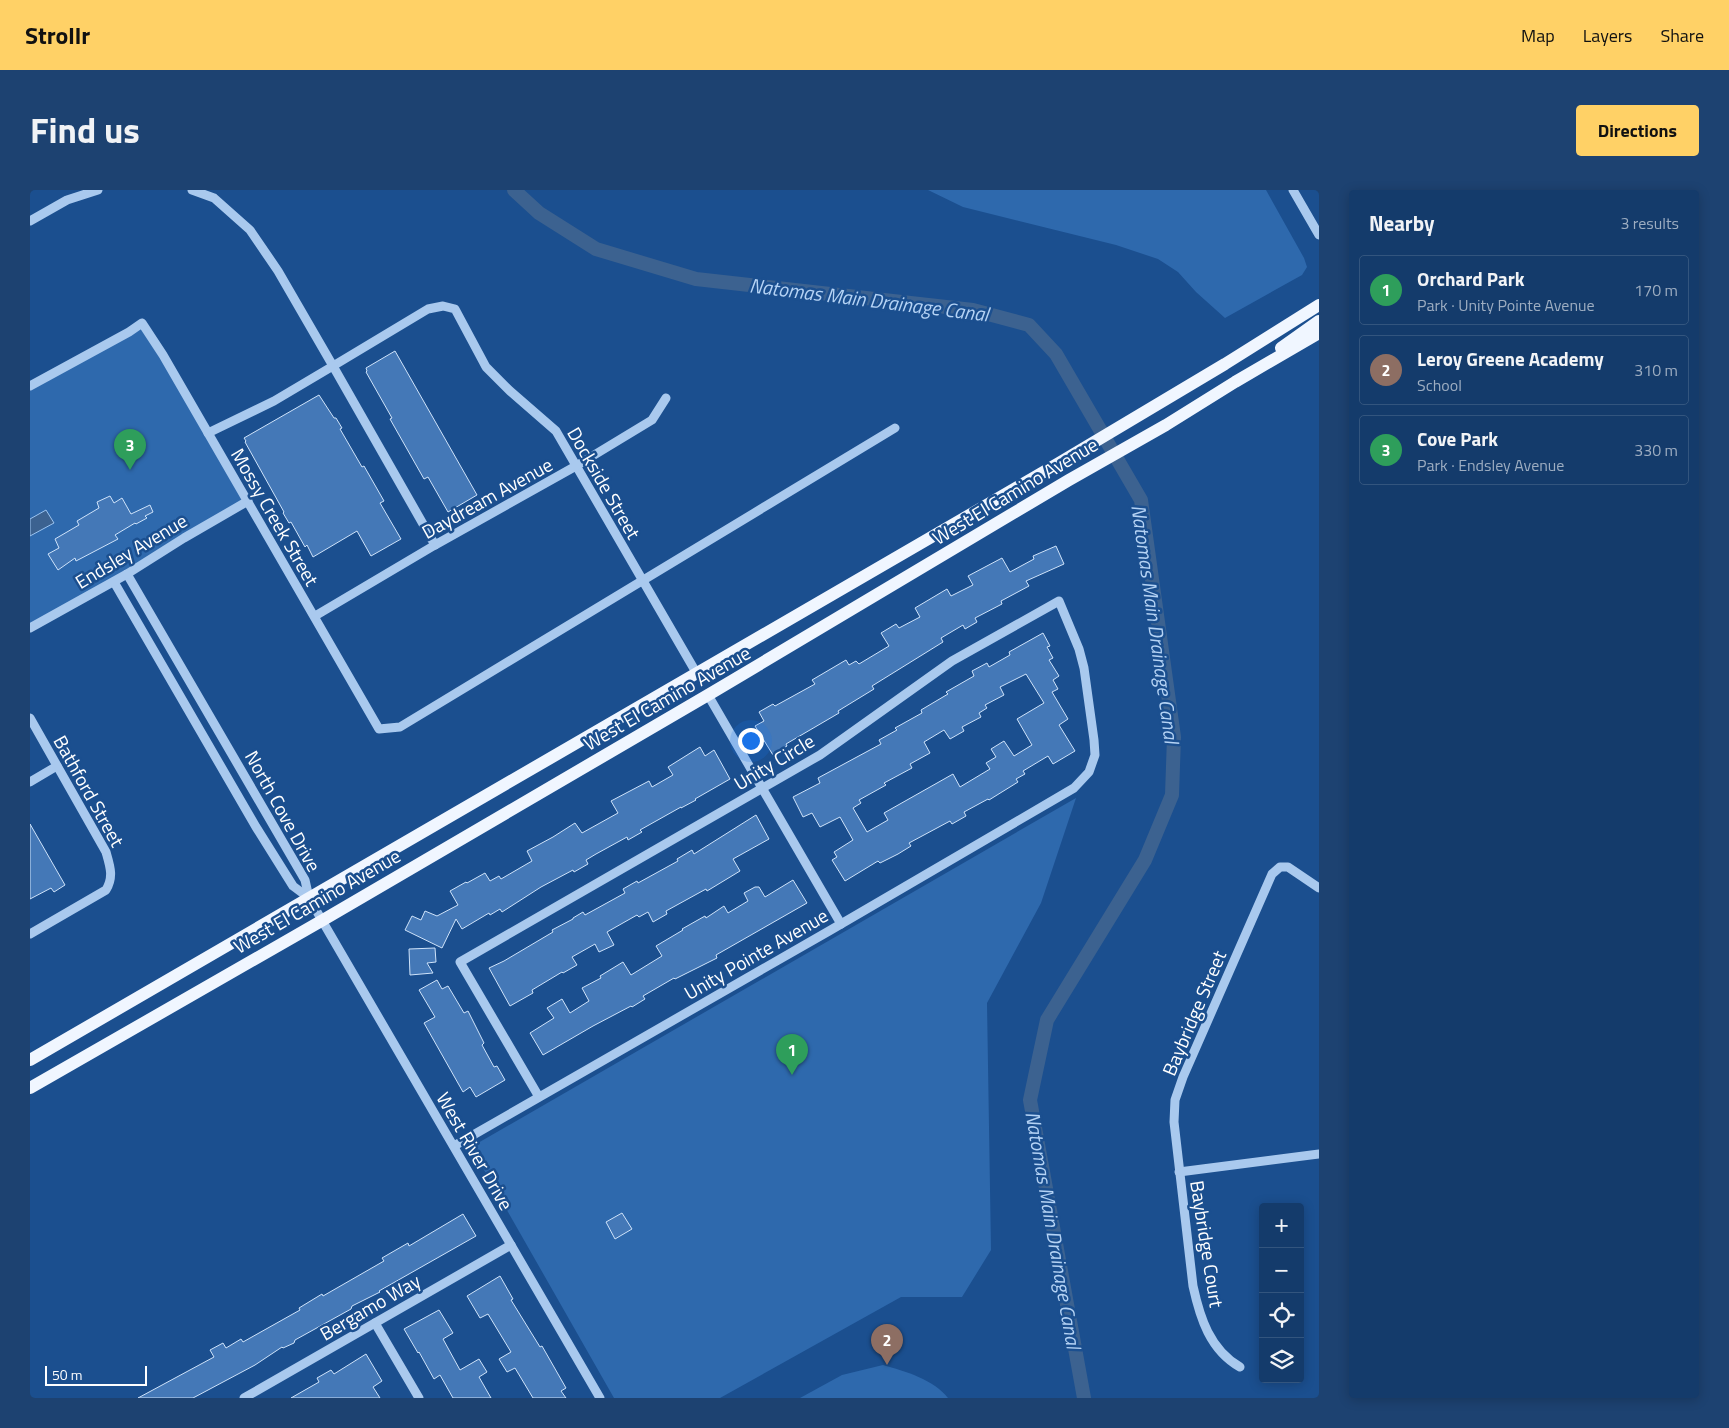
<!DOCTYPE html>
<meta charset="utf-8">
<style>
:root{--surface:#143b6b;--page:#1d4271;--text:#f1f3f6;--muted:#9dadc1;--line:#33557e;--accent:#ffd166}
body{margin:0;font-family:"Titillium Web",sans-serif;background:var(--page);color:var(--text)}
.controls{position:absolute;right:15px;bottom:15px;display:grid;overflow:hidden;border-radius:5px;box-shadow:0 2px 12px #0003}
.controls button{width:45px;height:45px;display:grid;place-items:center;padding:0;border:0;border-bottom:1px solid var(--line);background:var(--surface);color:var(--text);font:25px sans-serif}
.scale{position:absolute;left:15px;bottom:12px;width:102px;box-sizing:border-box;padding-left:5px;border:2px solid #fff;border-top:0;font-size:14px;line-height:18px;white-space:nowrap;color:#fff;-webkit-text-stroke:4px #1b4f8f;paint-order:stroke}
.you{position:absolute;left:720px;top:550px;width:18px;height:18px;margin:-12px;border:4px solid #fff;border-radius:50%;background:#1a73e8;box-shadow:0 0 0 8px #1a73e833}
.badge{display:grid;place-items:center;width:32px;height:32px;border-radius:50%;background:var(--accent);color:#fff;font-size:16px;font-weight:700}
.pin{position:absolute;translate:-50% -41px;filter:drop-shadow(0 1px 2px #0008)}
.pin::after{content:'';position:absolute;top:26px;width:18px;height:15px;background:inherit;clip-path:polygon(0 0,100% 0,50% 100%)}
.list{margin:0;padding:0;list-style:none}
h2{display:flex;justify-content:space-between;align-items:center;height:65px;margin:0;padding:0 20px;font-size:21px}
h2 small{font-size:16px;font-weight:400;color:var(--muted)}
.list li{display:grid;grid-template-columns:32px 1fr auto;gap:15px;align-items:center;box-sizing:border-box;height:70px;margin:0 10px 10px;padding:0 10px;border:1px solid var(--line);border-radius:5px}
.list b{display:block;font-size:19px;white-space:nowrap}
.list p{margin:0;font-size:16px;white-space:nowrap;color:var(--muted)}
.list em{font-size:16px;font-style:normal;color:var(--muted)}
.icon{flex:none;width:28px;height:28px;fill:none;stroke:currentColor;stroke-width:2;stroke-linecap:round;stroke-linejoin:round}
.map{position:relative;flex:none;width:1289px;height:1208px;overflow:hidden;border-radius:5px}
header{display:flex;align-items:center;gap:30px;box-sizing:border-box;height:70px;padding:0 25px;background:var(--accent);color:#111}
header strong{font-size:24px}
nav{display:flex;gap:28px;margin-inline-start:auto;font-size:18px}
.intro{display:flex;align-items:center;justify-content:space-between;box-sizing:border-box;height:120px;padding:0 30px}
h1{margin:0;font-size:35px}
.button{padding:12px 22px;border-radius:5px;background:var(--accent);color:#111;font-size:18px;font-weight:700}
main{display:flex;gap:30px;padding:0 30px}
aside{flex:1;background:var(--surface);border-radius:5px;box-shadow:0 2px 12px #0003}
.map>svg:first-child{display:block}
.green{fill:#2e69ad}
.water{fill:#3c6290;stroke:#9cc4f0}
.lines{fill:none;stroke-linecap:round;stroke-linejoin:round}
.canal{stroke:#3c6290;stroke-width:14}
.building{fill:#4478b7;stroke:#cfe3fa;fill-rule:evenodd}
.minor{stroke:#a9c9ee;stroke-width:9}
.major{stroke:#f0f6ff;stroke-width:12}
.labels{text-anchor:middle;stroke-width:5;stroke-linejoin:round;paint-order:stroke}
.street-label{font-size:19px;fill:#fff;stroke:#1b4f8f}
.water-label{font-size:20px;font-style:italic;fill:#b5d3f5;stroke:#1b4f8f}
</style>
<header>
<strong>Strollr</strong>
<nav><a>Map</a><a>Layers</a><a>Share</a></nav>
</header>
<div class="intro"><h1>Find us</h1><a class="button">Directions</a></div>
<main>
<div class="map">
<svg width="1289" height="1208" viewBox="0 0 1289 1208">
<rect width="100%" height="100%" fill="#1b4f8f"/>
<g class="green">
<polygon points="898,0 1236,0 1274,68 1277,77 1272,85 1195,128 1166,102 1148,82 1128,69 1086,55 933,17"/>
<polygon points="112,133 218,311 0,437 0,198"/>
<polygon points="1046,608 1011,713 957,813 961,1060 932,1107 871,1107 690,1208 584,1208 441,957"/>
<path d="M853,1175C875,1181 904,1190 918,1208H770L812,1185Z"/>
</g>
<polygon class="water" points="16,320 24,333 0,346 0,329"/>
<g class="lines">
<polyline class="canal" points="484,0 509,23 566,59 666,89 943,120 999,135 1026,164 1111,310 1144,547 1142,605 1115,670 1017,830 1000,910 1054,1208"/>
</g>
<g class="building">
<polygon points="365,161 447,305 418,322 398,287 394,289 360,229 362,228 336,182 337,181 336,178"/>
<polygon points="289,205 304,228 306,228 312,238 310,239 332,277 334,276 354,311 350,313 371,349 341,366 327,341 283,367 277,355 275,357 261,332 259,333 253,323 254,322 215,252 216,251 214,248"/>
<polygon points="80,306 84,313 92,308 101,324 120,315 123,322 115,326 117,328 106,334 105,333 85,345 88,349 46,371 45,368 28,380 18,364 29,358 25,349 49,335 47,331 69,318 67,312"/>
<polygon points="1026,356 1034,374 996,391 999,396 971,411 972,414 945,428 947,432 935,439 933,435 911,448 913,452 842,496 844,499 808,521 809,523 756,554 757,556 743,565 725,536 734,531 729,522 743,514 745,516 785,494 782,490 816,470 819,475 826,471 829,474 859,456 851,443 866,434 869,438 890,427 885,418 917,399 921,406 943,395 938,386 972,368 980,382 1004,369 1003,366"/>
<path d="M1013,443L1020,456L1017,457L1023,468L1019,470L1029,486L1023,490L1028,499L1022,502L1038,529L1029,535L1045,561L1023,574L1018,566L993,581L995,584L986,589L988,592L959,610L958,609L934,622L936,626L922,634L920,631L879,653L881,656L868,664L850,673L848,671L815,691L802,670L807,667L804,662L823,650L810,627L790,637L782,623L773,627L763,607L790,593L788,588L851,554L849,550L867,540L865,538L892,523L891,520L918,504L916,502L944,486L942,481L957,473L959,477L980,465L979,462ZM996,484L1014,513L987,529L1002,555L984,566L974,551L961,559L966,567L956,573L960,579L930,597L923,584L854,623L858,630L837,642L823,618L831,613L829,610L856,595L854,593L882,578L880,574L900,563L894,552L914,540L920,549L934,541L932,537L951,527L949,523L957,518L955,515L974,505L970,497Z"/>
<polygon points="670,557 675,566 684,560 700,589 665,609 666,610 651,618 651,617 610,640 612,642 598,650 597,647 566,664 556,670 558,674 544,682 543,680 511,697 472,722 470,719 460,725 459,723 432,739 426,729 412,758 375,740 382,726 391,730 395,721 407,726 428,715 420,701 436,692 437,693 455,683 460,691 469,686 471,689 502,671 497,661 523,647 545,633 552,643 588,623 581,611 619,591 622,597 643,585 638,577"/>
<polygon points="726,625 739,649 703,669 710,681 677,701 676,699 636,721 637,724 623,732 618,722 609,727 607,725 577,742 584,755 569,762 565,754 542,767 547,775 533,783 532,782 502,800 503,803 480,816 459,778 474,771 523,742 522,740 543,729 543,728 553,722 555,725 595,703 593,699 607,691 608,693 648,671 647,669 662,660 664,664"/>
<polygon points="0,634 35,695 24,702 21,698 0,709"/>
<polygon points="763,690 777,713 686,765 687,768 645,789 644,788 613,806 615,809 602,817 601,816 563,836 513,865 500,843 524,828 517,818 532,809 540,823 559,811 552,798 571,788 570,786 593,772 601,785 632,766 626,756 653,740 652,739 675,726 676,728 694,716 698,723 718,711 714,703 725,697 729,697 735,707"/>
<polygon points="405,758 406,772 397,773 403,783 380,785 379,759"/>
<polygon points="407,790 412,799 418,796 434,823 438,821 454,853 452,855 464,877 467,876 475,890 446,907 440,897 433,902 394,833 405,827 389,800"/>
<polygon points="592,1023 602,1039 585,1049 576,1032"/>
<polygon points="433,1024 446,1046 349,1101 350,1102 322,1116 321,1119 265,1150 264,1153 253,1158 252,1157 225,1175 163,1208 108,1208 184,1167 180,1160 193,1153 196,1158 211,1149 213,1152 270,1120 269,1118 292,1104 293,1106 354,1071 352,1068 378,1053 379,1056"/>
<polygon points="470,1086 483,1109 481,1110 510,1157 512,1156 536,1198 531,1201 536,1208 503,1208 485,1178 477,1182 469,1169 481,1162 458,1124 450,1128 437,1106"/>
<polygon points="409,1120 423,1143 413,1149 430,1180 449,1169 457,1182 449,1187 461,1208 423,1208 410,1185 404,1189 389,1162 388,1163 374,1139"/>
<polygon points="336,1164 352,1191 343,1197 350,1208 261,1208 289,1192 287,1188 301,1180 304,1184"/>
</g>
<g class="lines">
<g class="minor">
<polyline points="162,0 184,8 220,40 248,81 303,176 398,119 413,116 425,119 456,177 480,201 526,241 667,484"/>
<polyline points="1263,0 1289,45"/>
<polyline points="0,31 37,10 68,0"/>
<polyline points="0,196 99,142 112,133 133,165 349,539 370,537 865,238"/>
<polyline points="178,243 244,211 303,176 405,355"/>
<polyline points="97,384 275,690 279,708 570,1208"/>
<polyline points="84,392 226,637 263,696 279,708"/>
<polyline points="285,426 405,355 546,276 622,230 636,208"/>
<polyline points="0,438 97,384 154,348 218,311"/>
<polyline points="678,505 811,734"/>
<path d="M0,528L76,662C80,676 84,687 76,700L0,744"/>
<polyline points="0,592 27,576"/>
<polyline points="424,956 799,741 1044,598 1059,582 1065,565 1064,550 1054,478 1049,459 1029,411 922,471 790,565 430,772 509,907"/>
<polyline points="1149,982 1289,964"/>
<polyline points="345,1133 389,1208"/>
<path d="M1210,1177C1180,1160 1170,1128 1163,1096L1144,932L1145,910L1153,887L1242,684L1250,677H1258L1289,698"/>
<polyline points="214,1208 481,1055"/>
</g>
<g class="major">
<polyline points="1251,158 1289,131"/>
<polyline points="0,870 1029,273 1195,174 1289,115"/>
<polyline points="0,898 293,730 678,505 1039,290 1136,235 1205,192 1289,143"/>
</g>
</g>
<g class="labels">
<g class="street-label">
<text transform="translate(574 293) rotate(60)" y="7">Dockside Street</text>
<text transform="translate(985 301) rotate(-31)" y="7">West El Camino Avenue</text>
<text transform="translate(457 308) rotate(-29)" y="7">Daydream Avenue</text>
<text transform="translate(245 327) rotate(60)" y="7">Mossy Creek Street</text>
<text transform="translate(101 361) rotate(-31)" y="7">Endsley Avenue</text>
<text transform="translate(637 508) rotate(-30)" y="7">West El Camino Avenue</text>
<text transform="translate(744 572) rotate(-31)" y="7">Unity Circle</text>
<text transform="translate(59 601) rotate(61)" y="7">Bathford Street</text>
<text transform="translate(253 621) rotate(61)" y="7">North Cove Drive</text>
<text transform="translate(287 711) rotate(-30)" y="7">West El Camino Avenue</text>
<text transform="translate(726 764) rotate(-30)" y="7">Unity Pointe Avenue</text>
<text transform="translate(1164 823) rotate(-67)" y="7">Baybridge Street</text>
<text transform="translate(445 961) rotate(60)" y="7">West River Drive</text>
<text transform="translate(1177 1054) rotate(81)" y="7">Baybridge Court</text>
<text transform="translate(340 1117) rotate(-30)" y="7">Bergamo Way</text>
</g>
<g class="water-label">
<text transform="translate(839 110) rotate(7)" y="7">Natomas Main Drainage Canal</text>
<text transform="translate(1125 434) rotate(82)" y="7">Natomas Main Drainage Canal</text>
<text transform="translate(1023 1040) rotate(80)" y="7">Natomas Main Drainage Canal</text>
</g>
</g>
</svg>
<div class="controls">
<button>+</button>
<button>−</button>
<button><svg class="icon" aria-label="locate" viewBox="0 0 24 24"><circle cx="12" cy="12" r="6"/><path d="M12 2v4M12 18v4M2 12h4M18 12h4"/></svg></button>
<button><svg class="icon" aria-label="layers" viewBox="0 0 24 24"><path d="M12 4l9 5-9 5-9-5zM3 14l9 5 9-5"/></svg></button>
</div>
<div class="scale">50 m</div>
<div class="you"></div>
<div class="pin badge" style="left:762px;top:885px;background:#2e9e5b">1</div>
<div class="pin badge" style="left:857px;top:1175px;background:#8d6e63">2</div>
<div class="pin badge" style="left:100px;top:280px;background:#2e9e5b">3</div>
</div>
<aside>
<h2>Nearby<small>3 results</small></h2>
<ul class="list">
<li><span class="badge" style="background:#2e9e5b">1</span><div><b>Orchard Park</b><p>Park · Unity Pointe Avenue</p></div><em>170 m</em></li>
<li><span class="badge" style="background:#8d6e63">2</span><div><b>Leroy Greene Academy</b><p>School</p></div><em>310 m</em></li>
<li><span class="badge" style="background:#2e9e5b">3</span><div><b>Cove Park</b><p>Park · Endsley Avenue</p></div><em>330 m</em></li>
</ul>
</aside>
</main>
